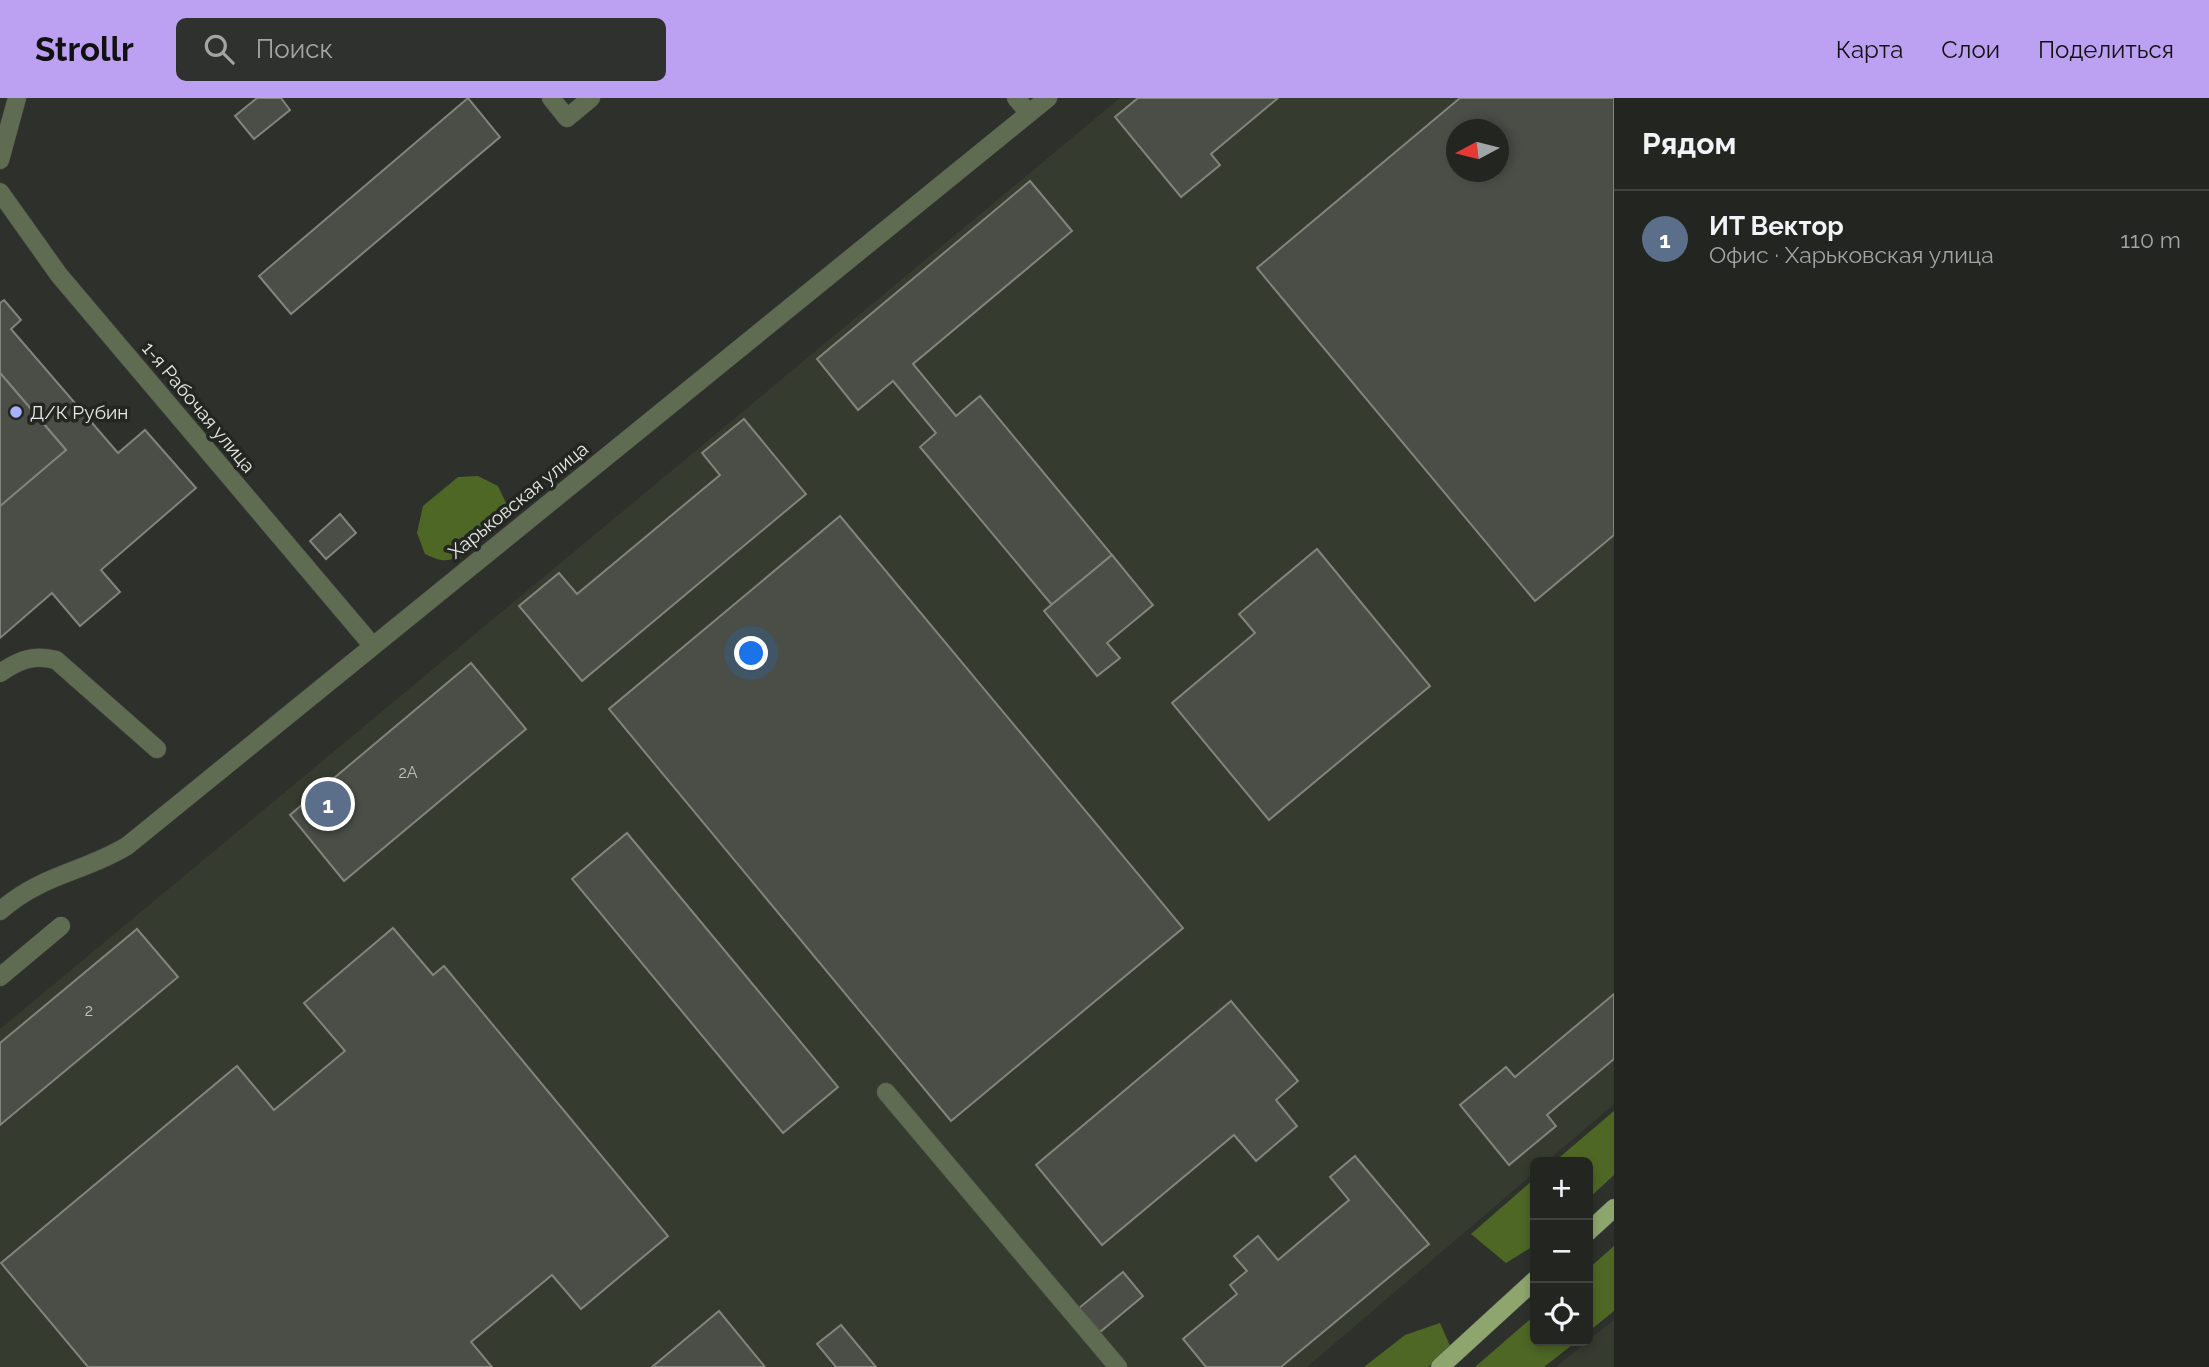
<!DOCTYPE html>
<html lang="ru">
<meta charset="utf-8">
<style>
:root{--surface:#222520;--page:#2e312d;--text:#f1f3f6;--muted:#a2a5a5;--line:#3f423e;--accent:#bca0f2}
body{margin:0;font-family:Raleway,sans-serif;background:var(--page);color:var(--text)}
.controls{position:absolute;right:21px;bottom:21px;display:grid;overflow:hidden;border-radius:10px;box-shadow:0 4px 10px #0003}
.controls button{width:63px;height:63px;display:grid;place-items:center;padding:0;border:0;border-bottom:2px solid var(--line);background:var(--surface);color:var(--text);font:35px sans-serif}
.compass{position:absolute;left:1446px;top:21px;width:63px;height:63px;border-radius:50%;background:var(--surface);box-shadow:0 4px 10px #0003;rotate:263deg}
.you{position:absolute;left:752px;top:556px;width:24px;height:24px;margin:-18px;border:5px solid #fff;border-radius:50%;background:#1a73e8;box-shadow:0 0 0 10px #1a73e833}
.badge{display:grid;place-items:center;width:46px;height:46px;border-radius:50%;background:var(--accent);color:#fff;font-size:23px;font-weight:700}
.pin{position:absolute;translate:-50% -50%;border:4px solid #fff;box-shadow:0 2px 7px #0006}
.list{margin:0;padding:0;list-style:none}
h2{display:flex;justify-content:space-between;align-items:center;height:91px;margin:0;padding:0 28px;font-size:30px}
h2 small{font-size:23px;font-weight:400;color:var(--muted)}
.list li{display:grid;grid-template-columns:46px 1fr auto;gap:21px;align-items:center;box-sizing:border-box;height:98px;padding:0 28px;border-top:2px solid var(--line)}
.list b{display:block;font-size:26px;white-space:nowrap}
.list p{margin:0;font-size:23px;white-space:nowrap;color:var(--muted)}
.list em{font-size:23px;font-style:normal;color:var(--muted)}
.icon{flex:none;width:38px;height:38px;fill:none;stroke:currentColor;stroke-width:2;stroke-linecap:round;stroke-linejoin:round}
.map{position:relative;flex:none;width:1614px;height:1269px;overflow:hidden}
header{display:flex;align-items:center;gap:42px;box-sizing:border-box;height:98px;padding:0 35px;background:var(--accent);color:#111}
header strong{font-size:33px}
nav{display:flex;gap:38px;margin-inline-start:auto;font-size:24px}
.search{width:490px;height:63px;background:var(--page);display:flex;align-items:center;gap:18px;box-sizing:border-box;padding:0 24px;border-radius:10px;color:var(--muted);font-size:26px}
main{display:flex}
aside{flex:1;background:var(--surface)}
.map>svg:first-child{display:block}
.built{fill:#363b2f;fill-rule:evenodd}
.forest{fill:#4e6725}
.building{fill:#4a4e47;stroke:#81847d;stroke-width:2;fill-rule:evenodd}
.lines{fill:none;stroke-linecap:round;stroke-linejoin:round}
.minor-casing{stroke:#4c4e49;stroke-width:19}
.major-casing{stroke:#4c4e49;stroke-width:19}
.minor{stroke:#606c51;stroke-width:18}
.major{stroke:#8ea66e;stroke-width:18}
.poi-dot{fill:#a7b1fc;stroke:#242721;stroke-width:2.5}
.labels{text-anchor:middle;stroke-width:7;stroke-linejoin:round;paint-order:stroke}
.number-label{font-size:16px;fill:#c0c2bd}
.street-label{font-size:19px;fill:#e7e9e4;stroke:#242721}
.poi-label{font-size:19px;fill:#e7e9e4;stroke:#242721;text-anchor:start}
</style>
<header>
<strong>Strollr</strong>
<div class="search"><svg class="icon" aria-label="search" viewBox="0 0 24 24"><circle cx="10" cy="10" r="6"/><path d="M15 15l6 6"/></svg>Поиск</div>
<nav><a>Карта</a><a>Слои</a><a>Поделиться</a></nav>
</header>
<main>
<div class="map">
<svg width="1614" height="1269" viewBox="0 0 1614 1269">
<rect width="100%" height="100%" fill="#2e312b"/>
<g class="built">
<path d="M1120,0H1614V1006L1546,1064H1535V1074L1307,1269H0V931ZM1456,32H1498V74H1456Z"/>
<polygon points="1614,1222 1614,1269 1556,1269 1600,1233"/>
</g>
<g class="forest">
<path d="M478,378L498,388L506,405C499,430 470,465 441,462C436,461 430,458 425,456L417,435L423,408L458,379Z"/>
<polygon points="1614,1013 1614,1077 1588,1101 1588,1064 1554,1064"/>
<polygon points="1535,1080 1535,1147 1506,1165 1471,1136"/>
<polygon points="1614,1148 1614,1213 1588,1234 1588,1171"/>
<polygon points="1535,1217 1535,1243 1577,1243 1544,1269 1475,1269"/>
<polygon points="1440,1225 1451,1250 1428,1269 1364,1269 1405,1237"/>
</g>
<g class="building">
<polygon points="257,0 281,0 290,12 254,41 235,18"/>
<polygon points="468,0 500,39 291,216 259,178"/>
<polygon points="1138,0 1278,0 1211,56 1220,67 1181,99 1115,19"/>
<path d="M1460,0H1614V437L1535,503L1257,170ZM1456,32H1498V74H1456Z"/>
<polygon points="1030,83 1072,133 913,266 956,318 980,298 1112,457 1052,507 920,349 936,335 893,283 858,312 817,261"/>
<polygon points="4,202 21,222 11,231 118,355 145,332 196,390 101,472 120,494 80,528 52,495 0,540 0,408 66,352 0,275 0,205"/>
<polygon points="0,275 66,352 0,408"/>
<polygon points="744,321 806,396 582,583 519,508 559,475 577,496 720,377 702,355"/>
<polygon points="340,416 356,435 326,461 310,443"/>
<polygon points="840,418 1183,830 951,1023 609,611"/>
<polygon points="1317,451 1430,588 1269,722 1172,605 1255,535 1239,516"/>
<polygon points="1112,457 1153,507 1107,545 1120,560 1097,578 1044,513"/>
<polygon points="471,565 526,631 344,783 290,717"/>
<polygon points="627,735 838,989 783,1035 572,781"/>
<polygon points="393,830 433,877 444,868 668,1138 581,1211 552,1177 471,1244 492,1269 88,1269 1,1165 237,968 274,1012 345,953 304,905"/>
<polygon points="137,831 178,879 0,1027 0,945"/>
<polygon points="1614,896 1614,961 1547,1017 1556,1028 1509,1067 1460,1007 1506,969 1515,979"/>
<polygon points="1231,903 1298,983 1276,1002 1297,1028 1256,1063 1234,1037 1102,1147 1036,1067"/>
<polygon points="1355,1058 1429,1146 1281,1269 1206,1269 1183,1241 1237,1196 1230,1187 1247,1173 1234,1158 1258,1138 1278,1162 1349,1102 1330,1079"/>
<polygon points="1123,1174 1143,1198 1100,1234 1079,1210"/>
<polygon points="719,1213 765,1269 652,1269"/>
<polygon points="841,1227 876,1269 836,1269 817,1246"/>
</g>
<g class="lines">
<defs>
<g id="minor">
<polyline points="551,0 567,20 591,0"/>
<polyline points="1016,0 1029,15"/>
<polyline points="0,62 17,0"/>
<polyline points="0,94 59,177 372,547"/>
<path d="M0,575C19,562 34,556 56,562L157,651"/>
<path d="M0,813C42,776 82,775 127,748L1048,0"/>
<polyline points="0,879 61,828"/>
<polyline points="886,994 1118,1269"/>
</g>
<g id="major">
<polyline points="1588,1134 1614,1110"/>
<polyline points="1440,1269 1535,1182"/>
</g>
</defs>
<use href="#minor" class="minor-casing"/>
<use href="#major" class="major-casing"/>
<use href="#minor" class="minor"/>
<use href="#major" class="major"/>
</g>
<circle class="poi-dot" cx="16" cy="314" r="7"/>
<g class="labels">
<g class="number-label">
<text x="408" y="680">2А</text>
<text x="89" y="918">2</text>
</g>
<g class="street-label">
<text transform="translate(199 309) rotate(50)" y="7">1-я Рабочая улица</text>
<text transform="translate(518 402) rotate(-39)" y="7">Харьковская улица</text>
</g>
<g class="poi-label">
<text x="30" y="321">Д/К Рубин</text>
</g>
</g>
</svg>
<div class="controls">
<button>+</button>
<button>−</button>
<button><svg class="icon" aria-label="locate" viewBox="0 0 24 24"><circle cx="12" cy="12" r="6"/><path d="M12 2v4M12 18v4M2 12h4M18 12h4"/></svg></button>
</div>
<svg class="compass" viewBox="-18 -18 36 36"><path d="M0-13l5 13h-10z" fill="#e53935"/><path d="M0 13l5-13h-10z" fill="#a2a5a5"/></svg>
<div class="you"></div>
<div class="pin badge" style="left:328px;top:706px;background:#5c6f8a">1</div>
</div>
<aside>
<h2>Рядом<small></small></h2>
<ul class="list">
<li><span class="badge" style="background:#5c6f8a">1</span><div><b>ИТ Вектор</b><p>Офис · Харьковская улица</p></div><em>110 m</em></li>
</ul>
</aside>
</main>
